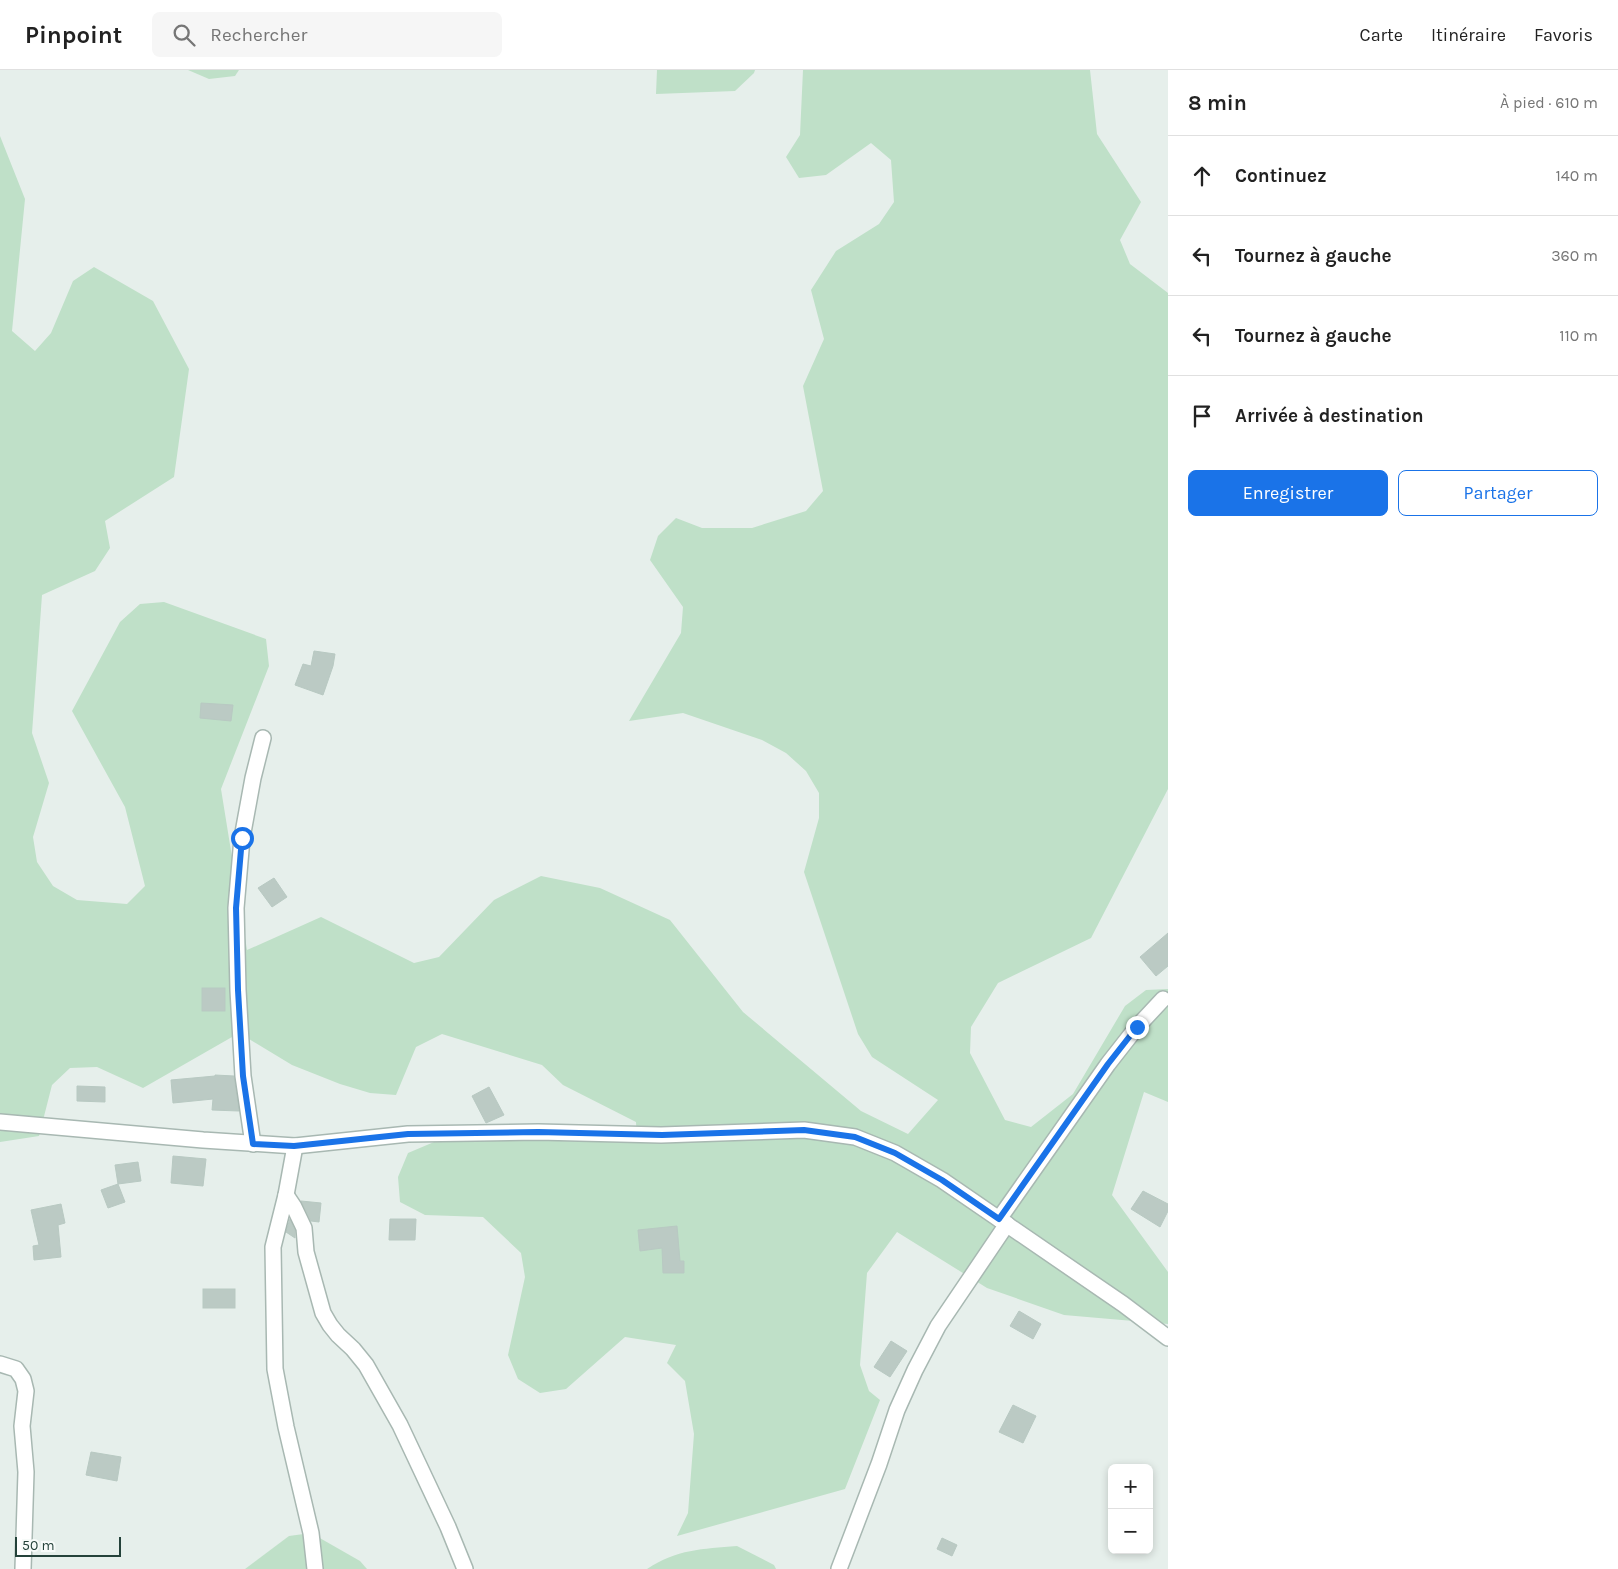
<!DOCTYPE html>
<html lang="fr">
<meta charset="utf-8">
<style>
:root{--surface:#fff;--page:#f6f6f6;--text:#222;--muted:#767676;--line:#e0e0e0;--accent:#1a73e8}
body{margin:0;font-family:Karla,sans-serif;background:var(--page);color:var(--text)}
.controls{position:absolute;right:15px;bottom:15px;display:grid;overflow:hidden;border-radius:8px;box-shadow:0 2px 8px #0003}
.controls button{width:45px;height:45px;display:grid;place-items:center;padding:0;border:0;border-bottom:1px solid var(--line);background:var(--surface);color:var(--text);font:25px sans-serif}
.scale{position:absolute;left:15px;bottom:12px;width:106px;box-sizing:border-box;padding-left:5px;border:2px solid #24423a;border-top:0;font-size:14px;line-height:18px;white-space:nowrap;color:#24423a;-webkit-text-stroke:4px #f7fbf9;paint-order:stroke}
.stop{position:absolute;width:15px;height:15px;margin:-11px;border:4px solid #1a73e8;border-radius:50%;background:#fff}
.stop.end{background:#1a73e8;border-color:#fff;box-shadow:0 1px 5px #0008}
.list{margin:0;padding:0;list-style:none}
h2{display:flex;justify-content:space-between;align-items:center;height:65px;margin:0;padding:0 20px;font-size:21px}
h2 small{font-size:16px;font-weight:400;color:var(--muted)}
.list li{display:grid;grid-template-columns:32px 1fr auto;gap:15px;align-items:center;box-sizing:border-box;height:80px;padding:0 20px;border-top:1px solid var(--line)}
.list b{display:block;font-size:19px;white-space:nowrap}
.list em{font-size:16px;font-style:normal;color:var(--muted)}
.actions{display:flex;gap:10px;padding:15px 20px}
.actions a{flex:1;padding:11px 0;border:1px solid var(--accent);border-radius:8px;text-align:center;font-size:18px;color:var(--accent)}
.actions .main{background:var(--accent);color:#fff}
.icon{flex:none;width:28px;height:28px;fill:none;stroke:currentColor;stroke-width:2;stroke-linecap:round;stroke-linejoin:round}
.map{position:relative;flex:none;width:1168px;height:1499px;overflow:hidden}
header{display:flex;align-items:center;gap:30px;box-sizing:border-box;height:70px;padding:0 25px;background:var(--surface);border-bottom:1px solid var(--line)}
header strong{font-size:24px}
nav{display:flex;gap:28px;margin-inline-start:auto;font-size:18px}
.search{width:350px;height:45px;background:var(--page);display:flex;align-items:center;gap:12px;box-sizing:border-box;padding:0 18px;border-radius:8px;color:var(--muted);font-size:19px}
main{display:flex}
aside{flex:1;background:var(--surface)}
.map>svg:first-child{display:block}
.green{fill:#bfe0c8}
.building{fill:#bbcac4;stroke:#b8c9c2}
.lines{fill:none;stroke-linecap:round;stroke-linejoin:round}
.minor-casing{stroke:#a8b8b2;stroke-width:18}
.tertiary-casing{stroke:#a8b8b2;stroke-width:18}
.minor{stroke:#fff;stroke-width:15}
.tertiary{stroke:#fff;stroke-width:15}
.route{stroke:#1a73e8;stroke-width:6}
</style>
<header>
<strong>Pinpoint</strong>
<div class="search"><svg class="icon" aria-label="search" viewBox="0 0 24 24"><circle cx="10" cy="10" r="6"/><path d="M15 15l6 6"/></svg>Rechercher</div>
<nav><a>Carte</a><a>Itinéraire</a><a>Favoris</a></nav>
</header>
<main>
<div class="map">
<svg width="1168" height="1499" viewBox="0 0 1168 1499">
<rect width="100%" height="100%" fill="#e6efeb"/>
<g class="green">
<polygon points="188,0 239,0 235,6 209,9"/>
<polygon points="657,0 755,0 754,3 735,21 656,24"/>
<polygon points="803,0 1090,0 1097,64 1141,132 1120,170 1130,194 1168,223 1168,719 1091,868 998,913 971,957 970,983 1005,1050 1031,1057 1073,1024 1125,936 1146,920 1168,919 1168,1032 1144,1022 1112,1125 1168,1202 1168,1254 1064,1245 987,1218 897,1162 867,1203 860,1295 869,1321 880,1330 845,1419 677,1466 688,1443 694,1364 685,1311 667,1293 676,1275 625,1267 566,1319 540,1323 518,1309 508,1285 525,1207 521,1183 483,1147 425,1145 400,1132 398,1107 408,1083 434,1072 538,1062 559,1071 637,1072 636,1052 563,1015 542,995 442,964 416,977 396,1025 370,1023 340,1014 292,995 239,963 143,1018 97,997 70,998 52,1015 39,1066 0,1072 0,66 25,129 12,261 35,281 51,263 73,211 94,197 153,231 189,299 174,407 105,451 110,478 95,501 42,525 32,663 49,713 33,767 37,792 53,816 77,830 127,834 145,816 125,737 72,641 120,552 140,534 164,532 266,569 269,596 221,719 247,880 321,847 414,893 439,887 494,830 541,806 600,818 670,850 743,942 861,1041 908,1064 938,1030 872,987 858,964 804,802 819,748 819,723 806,701 786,683 762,670 683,643 629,651 681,563 683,537 650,490 658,466 676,448 702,458 752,458 806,441 823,421 803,316 824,269 811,220 836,181 879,154 894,132 891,90 871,73 826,105 799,108 786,87 800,65"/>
<polygon points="311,1463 360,1491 367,1499 245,1499 289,1466"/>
<path d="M737,1476L774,1495L776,1499H647C677,1479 702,1479 737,1476Z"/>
</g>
<g class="building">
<polygon points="314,581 335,584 333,596 323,625 295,615 303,594 311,596"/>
<polygon points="201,633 233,635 231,651 200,648"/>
<polygon points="274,808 287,827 272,837 258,818"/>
<polygon points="1168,863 1168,896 1156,906 1140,887"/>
<rect x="202" y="918" width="23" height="23"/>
<polygon points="215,1005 234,1006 239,1041 212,1040 213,1029 173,1033 171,1010 215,1006"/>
<polygon points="77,1016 105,1017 105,1032 77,1031"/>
<polygon points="489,1017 504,1045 486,1053 472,1026"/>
<polygon points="173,1086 206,1089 203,1116 171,1113"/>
<polygon points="138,1092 141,1111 118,1114 115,1095"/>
<polygon points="118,1114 125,1132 108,1138 101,1120"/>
<polygon points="1143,1121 1168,1134 1168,1141 1160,1157 1131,1139"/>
<polygon points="301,1131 321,1133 319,1152 311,1151"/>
<polygon points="61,1134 65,1153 58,1155 61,1187 34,1190 33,1176 39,1175 31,1140"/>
<polygon points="290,1149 295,1160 295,1168 286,1162"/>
<polygon points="390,1149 416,1149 415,1170 389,1170"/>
<polygon points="677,1156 680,1191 684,1191 684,1203 663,1203 662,1178 640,1181 638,1160"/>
<rect x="203" y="1219" width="32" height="19"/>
<polygon points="1019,1241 1041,1254 1033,1269 1010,1256"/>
<polygon points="891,1271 907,1281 890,1307 874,1297"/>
<polygon points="1013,1335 1036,1346 1023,1373 999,1362"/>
<polygon points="91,1382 121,1387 117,1411 86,1405"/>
<polygon points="942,1468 957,1475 952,1486 937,1479"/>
</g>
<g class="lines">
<defs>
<g id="minor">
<polyline points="253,1074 243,1006 238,920 236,838 242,768 253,708 263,668"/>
<polyline points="295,1076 286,1125 273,1177 275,1299 286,1357 311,1463 315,1499"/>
<polyline points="286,1125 294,1137 304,1158 306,1182 323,1243 330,1255 338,1265 353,1279 366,1295 400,1355 448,1457 465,1499"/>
<polyline points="999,1149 1108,994 1137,957 1163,929"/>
<polyline points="0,1294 16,1299 23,1309 26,1321 22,1356 26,1402 23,1499"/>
<polyline points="839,1499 879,1394 897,1340 915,1300 938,1256 1007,1154"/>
</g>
<polyline id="tertiary" points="0,1052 203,1070 295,1076 408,1064 538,1062 661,1065 804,1060 855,1067 895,1083 942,1110 1123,1234 1168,1268"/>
</defs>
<use href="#minor" class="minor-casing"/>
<use href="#tertiary" class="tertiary-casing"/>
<use href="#minor" class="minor"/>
<use href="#tertiary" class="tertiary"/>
</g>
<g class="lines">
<polyline class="route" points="242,768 236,838 238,920 243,1006 253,1074 294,1076 408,1064 538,1062 662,1065 804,1060 855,1067 895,1083 942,1110 999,1149 1108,994 1137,957"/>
</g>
</svg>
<div class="controls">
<button>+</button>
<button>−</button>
</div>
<div class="scale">50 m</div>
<div class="stop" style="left:242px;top:768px"></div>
<div class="stop end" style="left:1137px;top:957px"></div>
</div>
<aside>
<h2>8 min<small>À pied · 610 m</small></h2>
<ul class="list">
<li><svg class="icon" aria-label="ahead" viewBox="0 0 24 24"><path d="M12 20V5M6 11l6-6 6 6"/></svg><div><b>Continuez</b></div><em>140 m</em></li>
<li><svg class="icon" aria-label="left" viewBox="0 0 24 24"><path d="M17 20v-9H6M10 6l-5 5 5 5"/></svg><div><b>Tournez à gauche</b></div><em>360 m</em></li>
<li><svg class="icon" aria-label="left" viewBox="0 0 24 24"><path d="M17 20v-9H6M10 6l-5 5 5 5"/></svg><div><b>Tournez à gauche</b></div><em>110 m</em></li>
<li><svg class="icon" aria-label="arrive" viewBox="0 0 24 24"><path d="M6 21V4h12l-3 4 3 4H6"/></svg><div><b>Arrivée à destination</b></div></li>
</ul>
<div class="actions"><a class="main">Enregistrer</a><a>Partager</a></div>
</aside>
</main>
